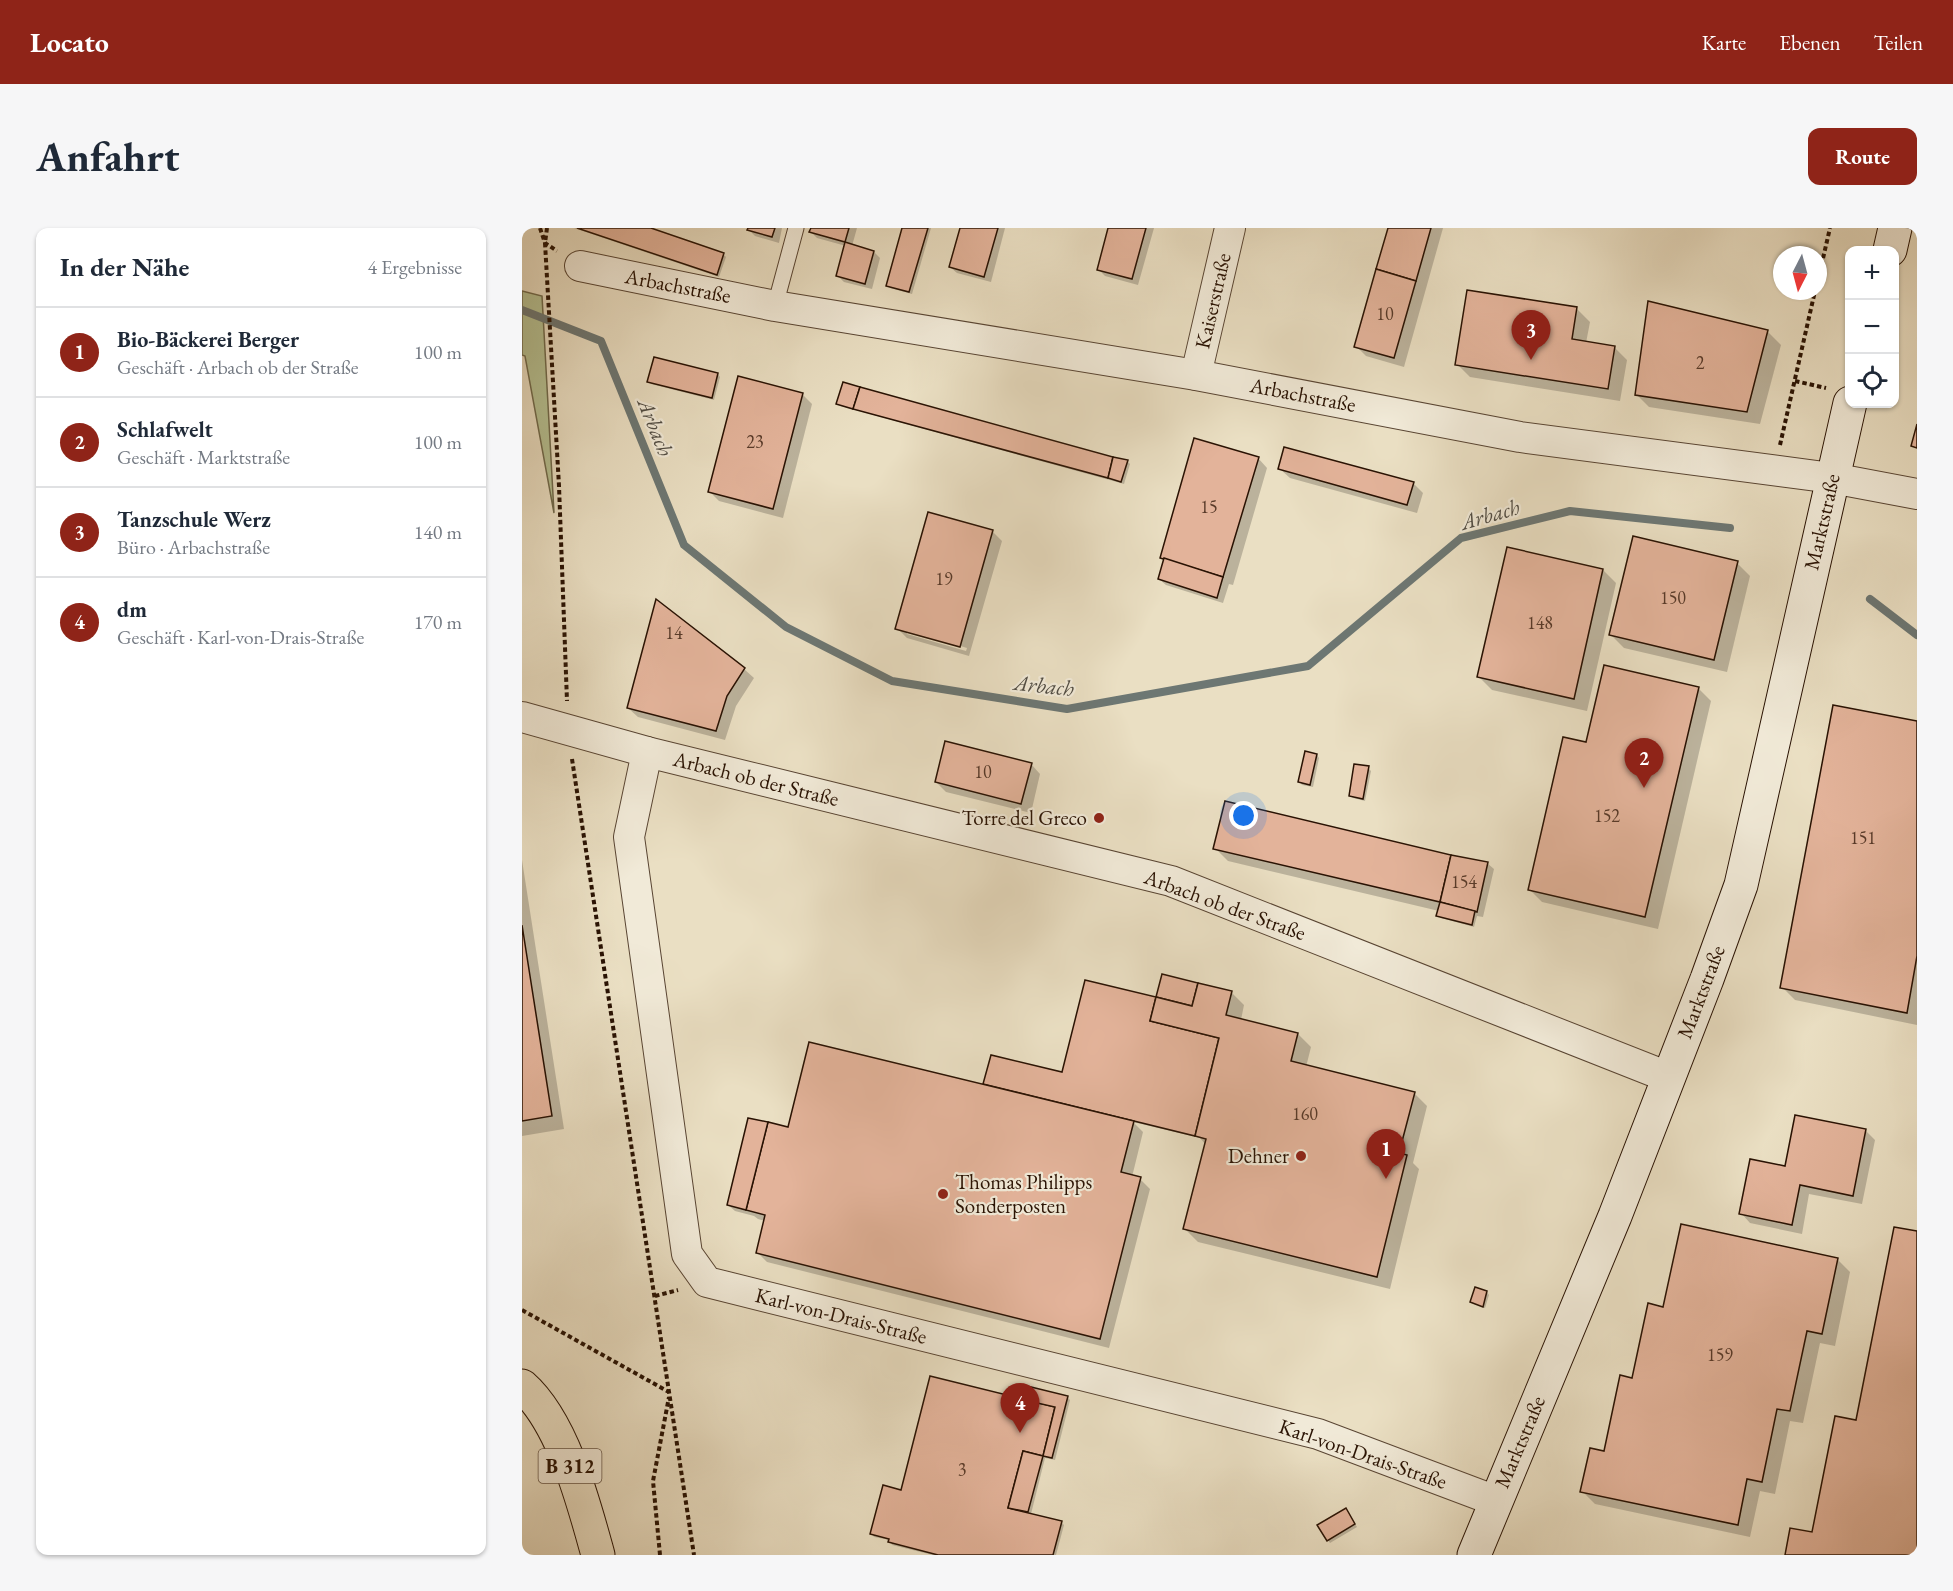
<!DOCTYPE html>
<html lang="de">
<meta charset="utf-8">
<style>
:root{--surface:#fff;--page:#f6f6f7;--text:#1f2937;--muted:#747a83;--line:#e0e1e3;--accent:#8f2418}
body{margin:0;font-family:"EB Garamond",serif;background:var(--page);color:var(--text)}
.controls{position:absolute;right:18px;top:18px;display:grid;overflow:hidden;border-radius:12px;box-shadow:0 2px 4px #0004}
.controls button{width:54px;height:54px;display:grid;place-items:center;padding:0;border:0;border-bottom:2px solid var(--line);background:var(--surface);color:var(--text);font:30px sans-serif}
.compass{position:absolute;left:1251px;top:18px;width:54px;height:54px;border-radius:50%;background:var(--surface);box-shadow:0 2px 4px #0004;rotate:186deg}
.you{position:absolute;left:722px;top:588px;width:21px;height:21px;margin:-15px;border:4px solid #fff;border-radius:50%;background:#1a73e8;box-shadow:0 0 0 9px #1a73e833}
.badge{display:grid;place-items:center;width:39px;height:39px;border-radius:50%;background:var(--accent);color:#fff;font-size:20px;font-weight:700}
.pin{position:absolute;translate:-50% -50px;filter:drop-shadow(0 2px 3px #0008)}
.pin::after{content:'';position:absolute;top:32px;width:21px;height:18px;background:inherit;clip-path:polygon(0 0,100% 0,50% 100%)}
.list{margin:0;padding:0;list-style:none}
h2{display:flex;justify-content:space-between;align-items:center;height:78px;margin:0;padding:0 24px;font-size:26px}
h2 small{font-size:20px;font-weight:400;color:var(--muted)}
.list li{display:grid;grid-template-columns:39px 1fr auto;gap:18px;align-items:center;box-sizing:border-box;height:90px;padding:0 24px;border-top:2px solid var(--line)}
.list b{display:block;font-size:22px;white-space:nowrap}
.list p{margin:0;font-size:20px;white-space:nowrap;color:var(--muted)}
.list em{font-size:20px;font-style:normal;color:var(--muted)}
.icon{flex:none;width:33px;height:33px;fill:none;stroke:currentColor;stroke-width:2;stroke-linecap:round;stroke-linejoin:round}
.map{position:relative;flex:none;width:1395px;height:1327px;overflow:hidden;border-radius:12px}
header{display:flex;align-items:center;gap:36px;box-sizing:border-box;height:84px;padding:0 30px;background:var(--accent);color:#fff}
header strong{font-size:28px}
nav{display:flex;gap:33px;margin-inline-start:auto;font-size:21px}
.intro{display:flex;align-items:center;justify-content:space-between;box-sizing:border-box;height:144px;padding:0 36px}
h1{margin:0;font-size:42px}
.button{padding:15px 27px;border-radius:12px;background:var(--accent);color:#fff;font-size:21px;font-weight:700}
main{display:flex;gap:36px;padding:0 36px}
aside{flex:1;background:var(--surface);border-radius:12px;box-shadow:0 2px 4px #0004}
.map>svg:first-child{display:block}
.green{fill:#b6c294;stroke:#706a4c;stroke-width:1.5}
.shadow{fill:#0003;fill-rule:evenodd}
.lines{fill:none;stroke-linecap:round;stroke-linejoin:round}
.stream{stroke:#6d7773;stroke-width:8}
.building{fill:#e3b39a;stroke:#291203;stroke-width:1.5}
.service-casing{stroke:#594533;stroke-width:17}
.minor-casing{stroke:#594533;stroke-width:32}
.secondary-casing{stroke:#291203;stroke-width:35}
.primary-casing{stroke:#291203;stroke-width:35}
.path{stroke:#291203;stroke-width:4;stroke-dasharray:4.5 3;stroke-linecap:butt}
.service{stroke:#f1ead8;stroke-width:15}
.minor{stroke:#f1ead8;stroke-width:30}
.secondary{stroke:#f1ead8;stroke-width:33}
.primary{stroke:#eadfc3;stroke-width:33}
.poi-dot{fill:#8f2418;stroke:#f1ead8;stroke-width:2}
.labels{text-anchor:middle;stroke-width:4.5;stroke-linejoin:round;paint-order:stroke}
.number-label{font-size:18px;fill:#583a29}
.shield{fill:#f1ead8;stroke:#655343;stroke-width:1.5}
.shield-label{font-size:20px;font-weight:bold;fill:#291203}
.street-label{font-size:21px;fill:#291203;stroke:#f1ead8}
.poi-label{font-size:21px;fill:#291203;stroke:#f1ead8;text-anchor:end}
.water-label{font-size:22px;font-style:italic;fill:#514d44;stroke:#f1ead8}
</style>
<header>
<strong>Locato</strong>
<nav><a>Karte</a><a>Ebenen</a><a>Teilen</a></nav>
</header>
<div class="intro"><h1>Anfahrt</h1><a class="button">Route</a></div>
<main>
<aside>
<h2>In der Nähe<small>4 Ergebnisse</small></h2>
<ul class="list">
<li><span class="badge">1</span><div><b>Bio-Bäckerei Berger</b><p>Geschäft · Arbach ob der Straße</p></div><em>100 m</em></li>
<li><span class="badge">2</span><div><b>Schlafwelt</b><p>Geschäft · Marktstraße</p></div><em>100 m</em></li>
<li><span class="badge">3</span><div><b>Tanzschule Werz</b><p>Büro · Arbachstraße</p></div><em>140 m</em></li>
<li><span class="badge">4</span><div><b>dm</b><p>Geschäft · Karl-von-Drais-Straße</p></div><em>170 m</em></li>
</ul>
</aside>
<div class="map">
<svg width="1395" height="1327" viewBox="0 0 1395 1327">
<rect width="100%" height="100%" fill="#eadfc3"/>
<filter id="stains"><feTurbulence type="fractalNoise" baseFrequency=".00333" numOctaves="4"/><feColorMatrix values="0 0 0 0 .2 0 0 0 0 .09 0 0 0 0 .02 0 0 0 .5 -.17"/></filter>
<radialGradient id="worn" r=".72"><stop offset=".6" stop-color="#630" stop-opacity="0"/><stop offset="1" stop-color="#630" stop-opacity=".3"/></radialGradient>
<polygon class="green" points="0,63 20,68 32,285 3,128 0,127"/>
<g class="shadow">
<polygon points="52,0 124,0 201,26 204,29 197,49"/>
<polygon points="228,0 260,0 257,15 233,8 227,2"/>
<polygon points="290,0 335,0 330,18 352,24 358,30 350,61 322,54 316,48 324,18 295,10 289,4"/>
<polygon points="382,0 409,0 390,66 368,60 365,57"/>
<polygon points="439,0 483,0 469,54 435,45 428,39"/>
<polygon points="588,0 632,0 616,57 583,48 577,42"/>
<polygon points="868,0 921,0 882,139 844,128 834,118"/>
<polygon points="1127,75 1246,104 1259,117 1238,196 1127,179 1114,166"/>
<polygon points="1055,81 1068,94 1064,115 1092,119 1105,132 1098,173 948,149 935,136"/>
<polygon points="133,130 196,146 198,149 192,172 129,156 127,153"/>
<polygon points="322,156 605,233 608,236 602,256 319,178 316,175"/>
<polygon points="280,166 290,176 261,290 197,273 187,263"/>
<polygon points="736,230 745,240 711,357 707,356 701,375 644,357 637,351 643,333 639,329"/>
<polygon points="758,241 891,255 901,265 895,285 768,250"/>
<path d="M470,303L480,313L447,428L385,410L375,400ZM385,402L445,420L444,423L385,406Z"/>
<polygon points="1215,335 1228,348 1205,444 1102,420 1089,407"/>
<polygon points="1081,342 1094,355 1065,483 970,462 957,449"/>
<polygon points="222,441 232,450 214,478 203,512 116,489 106,480"/>
<polygon points="1176,460 1189,473 1136,701 1020,674 1007,661 1065,516"/>
<polygon points="1395,494 1395,797 1273,772 1260,759"/>
<polygon points="795,527 797,530 791,559 780,557 778,554"/>
<polygon points="509,536 518,546 509,585 424,564 414,554"/>
<polygon points="846,540 849,543 843,573 831,570 828,567"/>
<polygon points="693,620 929,629 965,635 972,641 961,689 955,688 952,699 919,690 916,687 917,683 706,633"/>
<polygon points="0,632 42,901 0,908"/>
<polygon points="709,764 722,777 719,792 776,806 789,819 784,839 892,865 905,878 891,935 897,941 868,1061 676,1014 663,1001 684,917 678,910 611,894 621,904 610,949 618,951 628,961 587,1120 245,1034 236,1025 243,993 236,991 232,988 213,983 206,977 267,901 466,859 463,856 541,846 634,771"/>
<polygon points="1343,902 1353,912 1340,976 1287,966 1280,1006 1228,995 1219,985 1264,940"/>
<polygon points="1315,1031 1328,1044 1313,1118 1298,1115 1281,1195 1268,1193 1253,1266 1238,1263 1228,1309 1073,1276 1060,1263 1083,1224 1111,1152"/>
<polygon points="965,1064 967,1067 963,1080 949,1074"/>
<polygon points="545,1169 548,1172 533,1232 523,1230 509,1286 539,1294 542,1297 534,1327 411,1327 370,1317 368,1312 352,1309 350,1306 380,1264 503,1174"/>
<polygon points="824,1282 835,1299 808,1315 806,1312"/>
</g>
<g class="lines">
<g class="stream">
<polyline points="0,82 79,113 162,317 264,399 370,453 545,481 786,438 939,310 1048,283 1208,300"/>
<polyline points="1348,371 1395,407"/>
</g>
</g>
<g class="building">
<polygon points="55,0 129,0 202,25 195,47"/>
<polygon points="226,0 253,0 250,9 225,2"/>
<polygon points="289,0 327,0 323,14 287,4"/>
<polygon points="380,0 406,0 387,64 364,58"/>
<polygon points="438,0 476,0 462,49 427,39"/>
<polygon points="586,0 624,0 610,51 575,42"/>
<polygon points="866,0 909,0 894,53 854,41"/>
<polygon points="323,14 352,23 343,56 314,48"/>
<polygon points="854,41 894,53 872,130 832,119"/>
<polygon points="945,62 1055,79 1050,111 1093,118 1086,161 933,137"/>
<polygon points="1126,73 1246,102 1225,184 1113,167"/>
<polygon points="132,129 196,145 190,170 125,154"/>
<polygon points="216,148 281,165 251,281 186,264"/>
<polygon points="321,154 338,159 331,181 314,176"/>
<polygon points="338,159 591,229 586,250 331,181"/>
<polygon points="1395,196 1395,220 1389,218"/>
<polygon points="672,210 737,229 701,349 638,330"/>
<polygon points="762,219 892,254 885,277 756,241"/>
<polygon points="591,229 606,232 599,254 586,250"/>
<polygon points="406,284 471,302 438,419 373,401"/>
<polygon points="1111,308 1216,333 1192,432 1087,407"/>
<polygon points="985,319 1081,341 1052,471 955,449"/>
<polygon points="642,330 701,349 695,370 636,351"/>
<polygon points="134,371 223,440 205,468 194,503 105,480"/>
<polygon points="1082,437 1177,459 1123,689 1006,662 1041,509 1064,514"/>
<polygon points="1311,477 1395,493 1395,728 1385,785 1258,760"/>
<polygon points="423,513 510,535 499,576 413,554"/>
<polygon points="783,523 795,526 788,557 776,554"/>
<polygon points="832,536 847,538 841,571 827,568"/>
<polygon points="703,573 929,627 918,674 691,621"/>
<polygon points="929,627 966,634 955,684 918,674"/>
<polygon points="918,674 953,683 950,697 914,688"/>
<polygon points="0,697 30,888 0,893"/>
<polygon points="640,746 676,755 670,778 634,769"/>
<polygon points="563,752 634,769 628,793 697,810 673,908 461,856 469,827 540,844"/>
<polygon points="676,755 710,763 704,787 776,805 769,833 893,864 877,925 885,927 855,1049 661,1001 684,911 673,908 697,810 628,793 634,769 670,778"/>
<polygon points="287,814 612,893 599,944 619,949 578,1111 234,1025 243,987 224,982 246,894 266,899"/>
<polygon points="1273,887 1344,901 1331,968 1278,957 1270,997 1217,986 1228,931 1263,938"/>
<polygon points="226,890 246,894 224,982 205,977"/>
<polygon points="1159,996 1316,1030 1300,1106 1285,1103 1268,1183 1255,1181 1240,1254 1225,1251 1216,1297 1058,1264 1068,1220 1082,1223 1098,1147 1110,1150 1126,1075 1141,1079"/>
<polygon points="1372,999 1395,1003 1395,1327 1263,1327 1268,1300 1290,1304 1313,1188 1334,1192"/>
<polygon points="953,1059 965,1063 961,1079 948,1074"/>
<polygon points="408,1148 533,1179 521,1228 501,1223 486,1280 540,1293 531,1327 416,1327 366,1314 367,1311 348,1306 361,1257 379,1262"/>
<polygon points="505,1158 546,1168 530,1230 521,1228 533,1179 502,1172"/>
<polygon points="501,1223 521,1228 506,1284 486,1280"/>
<polygon points="824,1280 833,1296 805,1313 795,1297"/>
</g>
<g class="lines">
<defs>
<polyline id="service" points="253,78 274,0"/>
<g id="minor">
<polyline points="58,38 253,78 674,147 998,209 1310,250 1395,266"/>
<polyline points="674,147 708,0"/>
<polyline points="0,489 125,524 649,653 1146,849"/>
<polyline points="125,524 107,609 165,1026 185,1054 796,1206 974,1273"/>
</g>
<g id="secondary">
<polyline points="1368,22 1373,0"/>
<polyline points="952,1327 1093,988 1185,751 1219,657 1328,175"/>
</g>
<path id="primary" d="M0,1158C41,1194 62,1276 76,1327"/>
</defs>
<use href="#service" class="service-casing"/>
<use href="#minor" class="minor-casing"/>
<use href="#secondary" class="secondary-casing"/>
<use href="#primary" class="primary-casing"/>
<g class="path">
<polyline points="18,0 23,15 35,23"/>
<polyline points="25,0 23,15 37,258 45,473"/>
<polyline points="1296,52 1308,0"/>
<polyline points="1273,153 1304,160"/>
<polyline points="1258,217 1293,63"/>
<polyline points="50,531 172,1327"/>
<polyline points="133,1068 156,1062"/>
<polyline points="0,1082 147,1164"/>
<polyline points="138,1327 131,1253 147,1169"/>
</g>
<use href="#service" class="service"/>
<use href="#minor" class="minor"/>
<use href="#secondary" class="secondary"/>
<use href="#primary" class="primary"/>
</g>
<g class="poi-dot">
<circle cx="577" cy="590" r="6"/>
<circle cx="779" cy="928" r="6"/>
<circle cx="421" cy="966" r="6"/>
</g>
<g class="labels">
<g class="number-label">
<text x="863" y="92">10</text>
<text x="1178" y="141">2</text>
<text x="233" y="220">23</text>
<text x="687" y="285">15</text>
<text x="422" y="357">19</text>
<text x="1151" y="376">150</text>
<text x="1018" y="401">148</text>
<text x="152" y="411">14</text>
<text x="461" y="550">10</text>
<text x="1085" y="594">152</text>
<text x="1341" y="616">151</text>
<text x="942" y="660">154</text>
<text x="783" y="892">160</text>
<text x="1198" y="1133">159</text>
<text x="440" y="1248">3</text>
</g>
<rect class="shield" x="16.5" y="1221" width="63" height="34" rx="4.5"/>
<g class="shield-label">
<text x="48" y="1245">B 312</text>
</g>
<g class="street-label">
<text transform="translate(156 58) rotate(11)" y="7">Arbachstraße</text>
<text transform="translate(691 73) rotate(-77)" y="7">Kaiserstraße</text>
<text transform="translate(781 167) rotate(11)" y="7">Arbachstraße</text>
<text transform="translate(1300 294) rotate(-77)" y="7">Marktstraße</text>
<text transform="translate(234 551) rotate(14)" y="7">Arbach ob der Straße</text>
<text transform="translate(703 677) rotate(20)" y="7">Arbach ob der Straße</text>
<text transform="translate(1179 764) rotate(-69)" y="7">Marktstraße</text>
<text transform="translate(319 1088) rotate(14)" y="7">Karl-von-Drais-Straße</text>
<text transform="translate(998 1214) rotate(-67)" y="7">Marktstraße</text>
<text transform="translate(841 1226) rotate(19)" y="7">Karl-von-Drais-Straße</text>
</g>
<g class="poi-label">
<text x="565" y="597">Torre del Greco</text>
<text x="767" y="935">Dehner</text>
<text x="433" y="961" text-anchor="start">Thomas Philipps<tspan x="433" dy="24">Sonderposten</tspan></text>
</g>
<g class="water-label">
<text transform="translate(134 199) rotate(68)" y="8">Arbach</text>
<text transform="translate(968 286) rotate(-16)" y="8">Arbach</text>
<text transform="translate(522 457) rotate(6)" y="8">Arbach</text>
</g>
</g>
<rect width="100%" height="100%" filter="url(#stains)"/>
<rect width="100%" height="100%" fill="url(#worn)"/>
</svg>
<div class="controls">
<button>+</button>
<button>−</button>
<button><svg class="icon" aria-label="locate" viewBox="0 0 24 24"><circle cx="12" cy="12" r="6"/><path d="M12 2v4M12 18v4M2 12h4M18 12h4"/></svg></button>
</div>
<svg class="compass" viewBox="-18 -18 36 36"><path d="M0-13l5 13h-10z" fill="#e53935"/><path d="M0 13l5-13h-10z" fill="#747a83"/></svg>
<div class="you"></div>
<div class="pin badge" style="left:864px;top:951px">1</div>
<div class="pin badge" style="left:1122px;top:560px">2</div>
<div class="pin badge" style="left:1009px;top:132px">3</div>
<div class="pin badge" style="left:498px;top:1205px">4</div>
</div>
</main>
